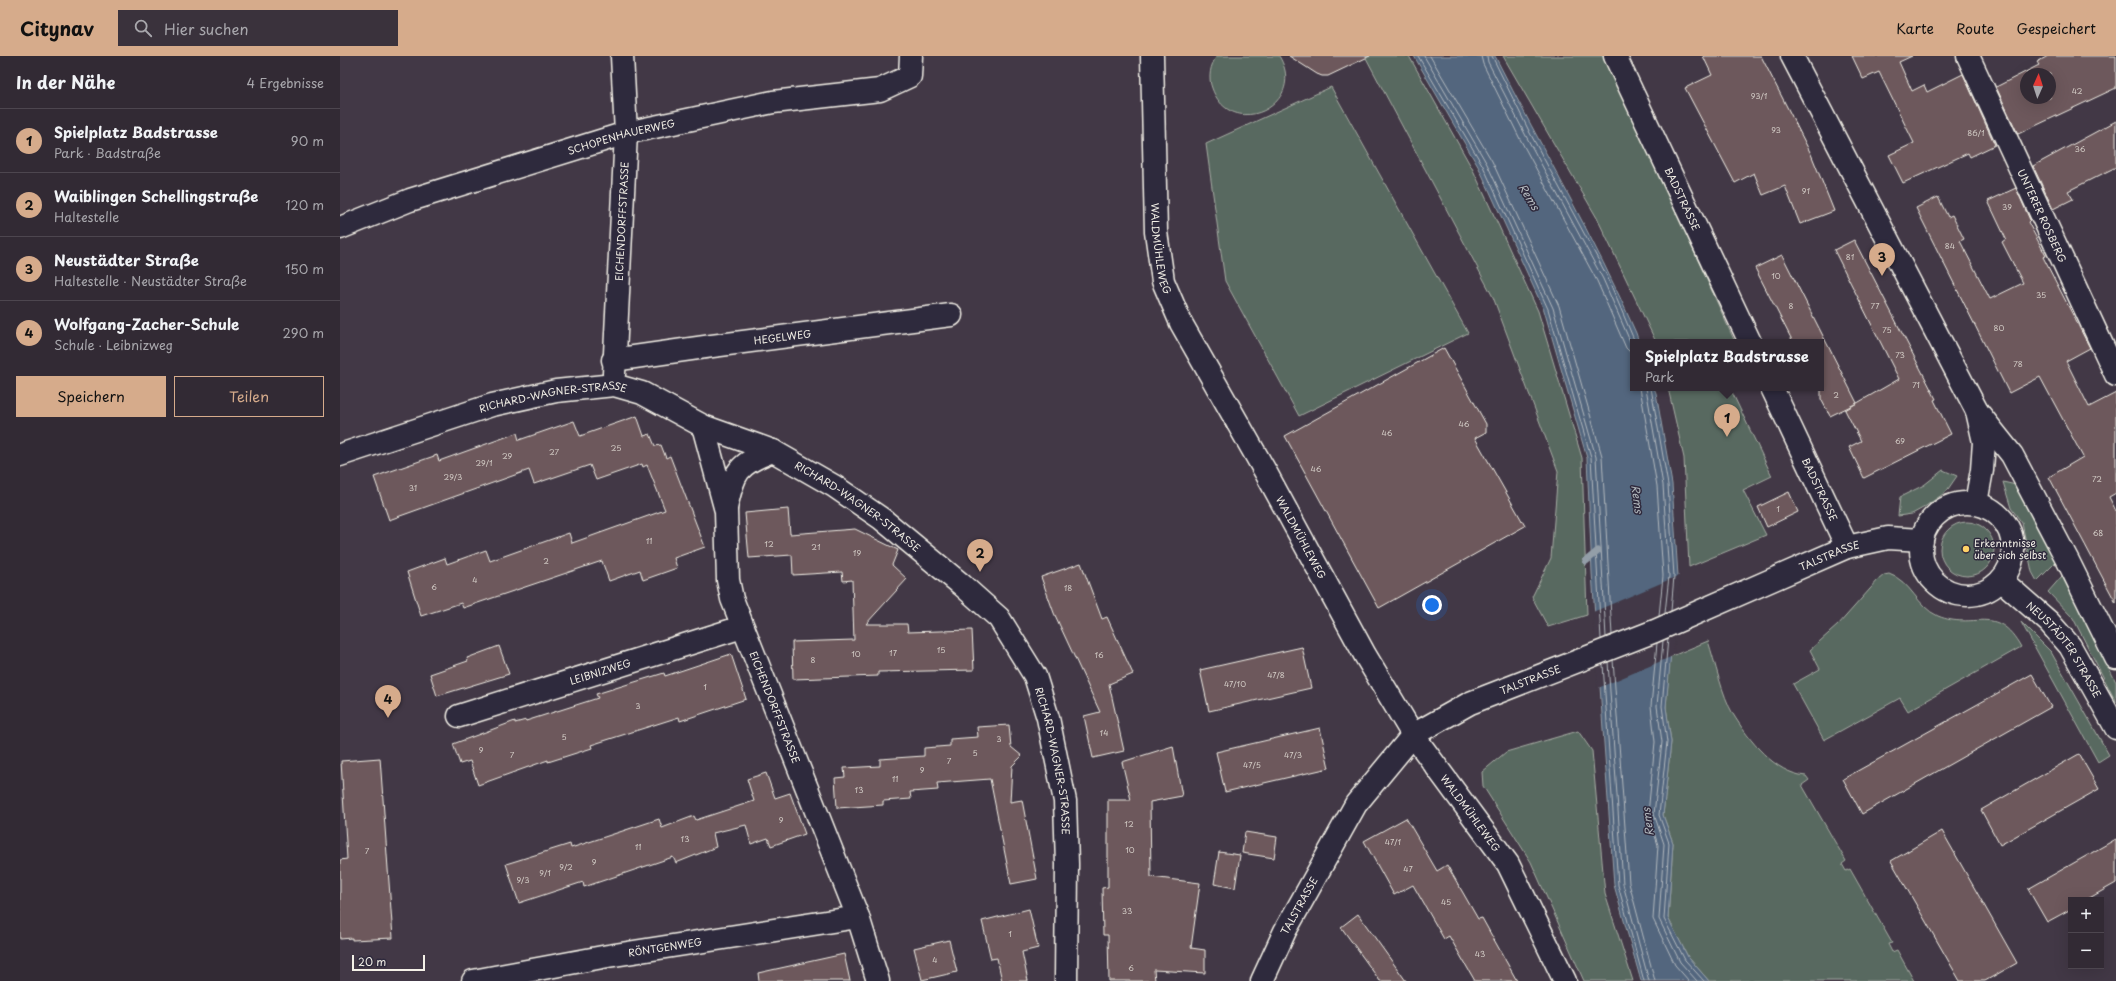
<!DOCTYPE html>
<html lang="de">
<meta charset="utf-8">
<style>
:root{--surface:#322a34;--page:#3a323c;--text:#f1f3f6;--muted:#a8a7ac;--line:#4d464f;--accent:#d6ab8b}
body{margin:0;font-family:"Playpen Sans",sans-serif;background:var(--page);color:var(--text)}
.controls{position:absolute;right:12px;bottom:12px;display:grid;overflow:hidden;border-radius:0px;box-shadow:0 4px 16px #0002}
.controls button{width:36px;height:36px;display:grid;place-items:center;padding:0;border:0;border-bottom:1px solid var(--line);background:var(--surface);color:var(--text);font:20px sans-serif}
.compass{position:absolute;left:1680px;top:12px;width:36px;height:36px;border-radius:50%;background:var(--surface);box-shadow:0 4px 16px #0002;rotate:3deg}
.scale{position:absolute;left:12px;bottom:10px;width:73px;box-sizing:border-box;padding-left:4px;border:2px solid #f4f1e8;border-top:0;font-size:11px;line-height:14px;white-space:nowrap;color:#f4f1e8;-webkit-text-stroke:3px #2f2a3d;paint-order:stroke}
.you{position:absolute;left:1092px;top:549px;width:14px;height:14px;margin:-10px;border:3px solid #fff;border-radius:50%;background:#1a73e8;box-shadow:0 0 0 6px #1a73e833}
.badge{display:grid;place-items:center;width:26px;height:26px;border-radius:50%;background:var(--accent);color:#111;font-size:13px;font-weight:700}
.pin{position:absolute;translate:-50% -33px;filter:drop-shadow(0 1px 2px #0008)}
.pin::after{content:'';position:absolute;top:21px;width:14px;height:12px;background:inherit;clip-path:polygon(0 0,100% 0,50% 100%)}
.popup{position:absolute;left:1290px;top:283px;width:194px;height:52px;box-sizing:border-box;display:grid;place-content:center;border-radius:0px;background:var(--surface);filter:drop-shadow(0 1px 3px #0005);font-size:13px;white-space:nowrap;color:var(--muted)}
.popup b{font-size:15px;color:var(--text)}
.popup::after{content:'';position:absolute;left:50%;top:100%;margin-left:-8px;border:8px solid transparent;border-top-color:var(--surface)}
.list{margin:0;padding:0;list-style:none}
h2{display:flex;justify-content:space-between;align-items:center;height:52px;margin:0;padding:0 16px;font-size:17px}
h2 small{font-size:13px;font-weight:400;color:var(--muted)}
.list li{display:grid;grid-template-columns:26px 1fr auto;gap:12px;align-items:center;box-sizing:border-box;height:64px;padding:0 16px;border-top:1px solid var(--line)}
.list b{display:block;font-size:15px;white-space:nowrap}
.list p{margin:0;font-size:13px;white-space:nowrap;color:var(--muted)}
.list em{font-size:13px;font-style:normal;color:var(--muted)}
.actions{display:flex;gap:8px;padding:12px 16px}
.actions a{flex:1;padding:9px 0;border:1px solid var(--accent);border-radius:0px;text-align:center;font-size:14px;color:var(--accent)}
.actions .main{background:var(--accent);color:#111}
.icon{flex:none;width:22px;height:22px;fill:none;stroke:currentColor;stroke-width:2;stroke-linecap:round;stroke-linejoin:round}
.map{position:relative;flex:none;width:1776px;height:925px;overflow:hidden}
header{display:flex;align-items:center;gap:24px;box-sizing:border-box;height:56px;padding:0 20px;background:var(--accent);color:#111}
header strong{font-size:19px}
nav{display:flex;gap:22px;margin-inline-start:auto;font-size:14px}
.search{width:280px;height:36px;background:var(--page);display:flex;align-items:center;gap:10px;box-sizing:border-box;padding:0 14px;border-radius:0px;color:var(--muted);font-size:15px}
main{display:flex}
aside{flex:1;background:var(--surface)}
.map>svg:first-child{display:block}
.green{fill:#596960;stroke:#a6ada4}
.water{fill:#52667e;stroke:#939ea8}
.pier{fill:#423846}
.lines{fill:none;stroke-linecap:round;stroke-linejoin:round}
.shore{stroke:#b3b9be;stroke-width:1}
.stream{stroke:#939ea8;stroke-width:7}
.building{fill:#6d585b;stroke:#f4f1e8;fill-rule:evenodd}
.minor-casing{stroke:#f4f1e8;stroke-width:25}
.tertiary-casing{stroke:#f4f1e8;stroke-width:25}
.minor{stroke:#2f2a3d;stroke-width:22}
.tertiary{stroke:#2f2a3d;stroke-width:22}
.poi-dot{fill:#ffd166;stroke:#2f2a3d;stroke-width:1.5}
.labels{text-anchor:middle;stroke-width:3;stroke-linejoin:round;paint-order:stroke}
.number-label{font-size:8px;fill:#d2cbc5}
.street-label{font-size:10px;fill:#f4f1e8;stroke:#2f2a3d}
.poi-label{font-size:10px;fill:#f4f1e8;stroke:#2f2a3d;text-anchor:start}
.water-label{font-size:11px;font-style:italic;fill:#b3b9be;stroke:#2f2a3d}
</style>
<header>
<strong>Citynav</strong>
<div class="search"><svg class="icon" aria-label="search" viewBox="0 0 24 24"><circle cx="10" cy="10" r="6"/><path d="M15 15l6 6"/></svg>Hier suchen</div>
<nav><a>Karte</a><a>Route</a><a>Gespeichert</a></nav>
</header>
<main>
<aside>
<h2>In der Nähe<small>4 Ergebnisse</small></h2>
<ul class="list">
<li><span class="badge">1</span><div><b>Spielplatz Badstrasse</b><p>Park · Badstraße</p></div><em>90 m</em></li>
<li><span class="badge">2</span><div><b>Waiblingen Schellingstraße</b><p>Haltestelle</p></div><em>120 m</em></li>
<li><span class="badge">3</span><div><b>Neustädter Straße</b><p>Haltestelle · Neustädter Straße</p></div><em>150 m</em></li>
<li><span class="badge">4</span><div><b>Wolfgang-Zacher-Schule</b><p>Schule · Leibnizweg</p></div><em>290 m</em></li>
</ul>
<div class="actions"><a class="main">Speichern</a><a>Teilen</a></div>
</aside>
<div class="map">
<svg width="1776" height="925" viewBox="0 0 1776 925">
<rect width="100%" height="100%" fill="#423846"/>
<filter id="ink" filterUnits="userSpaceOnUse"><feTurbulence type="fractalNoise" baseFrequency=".025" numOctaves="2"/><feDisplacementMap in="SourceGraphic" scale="8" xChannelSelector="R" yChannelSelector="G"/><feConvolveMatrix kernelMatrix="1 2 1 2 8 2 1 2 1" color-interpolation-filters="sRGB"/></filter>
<g filter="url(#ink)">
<g class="green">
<path d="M877,0H939C969,49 891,86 872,32C868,22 870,9 877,0Z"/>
<polygon points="1025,0 1069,0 1133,114 1198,255 1242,402 1247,559 1208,571 1192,541 1211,502 1218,415 1153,241"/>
<polygon points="1163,0 1266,0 1395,286 1316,286 1257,162"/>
<polygon points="991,31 1128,277 959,360 885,225 866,88"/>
<polygon points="1328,332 1390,332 1432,420 1403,434 1426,479 1349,511 1344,402"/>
<polygon points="1603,414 1617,420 1606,436 1583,452 1572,458 1558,460 1560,441 1584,429"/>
<polygon points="1663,426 1676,429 1716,506 1697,525 1692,516 1682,467 1671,452"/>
<circle cx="1627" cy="493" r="27"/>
<path d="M1549,518C1571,525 1577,551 1598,560C1634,575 1656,546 1681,591L1568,655L1560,642L1484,684L1453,628L1480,613L1470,594L1498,569L1538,524L1544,519Z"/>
<polygon points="1722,520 1776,626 1776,646 1733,562 1708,536"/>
<polygon points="1681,566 1711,596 1769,699 1758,706"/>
<path d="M1368,585C1375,606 1382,639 1393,658C1409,684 1434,717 1466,720L1469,724L1462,729L1506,805L1502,808L1506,815L1510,813L1552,887L1548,888L1552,896L1557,894L1574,925H1369L1348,901L1328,862L1333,787L1323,759L1331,686L1326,651L1330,601Z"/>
<polygon points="1238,675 1252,695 1265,838 1293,925 1244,925 1191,806 1143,730 1142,716 1166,696"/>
</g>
<path class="water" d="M1074,0H1155C1202,93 1255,182 1296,277L1299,286H1293V332H1314L1316,337L1332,428L1338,520L1326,651L1331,686L1323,759L1333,787L1328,862L1348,901L1369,925H1301L1274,829L1252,517L1247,402L1204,254L1139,112Z"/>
<polygon class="pier" points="1340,519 1333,600 1258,632 1253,556"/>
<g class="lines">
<g class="shore">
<polyline points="1078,0 1143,110 1208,253 1251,401 1261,583"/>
<polyline points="1084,0 1147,108 1213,252 1256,401 1266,581"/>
<polyline points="1090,0 1152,105 1219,250 1262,400 1272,579"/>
<polyline points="1141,0 1143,8 1180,83 1257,225 1286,292 1293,299"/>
<polyline points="1147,0 1148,6 1186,80 1263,223 1293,292"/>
<polyline points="1152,0 1190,77 1267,220 1295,286"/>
<polyline points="1300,332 1317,430 1323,520 1319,560"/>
<polyline points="1306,332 1323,429 1329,520 1325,557"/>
<polyline points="1311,332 1328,429 1334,520 1331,555"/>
<polyline points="1328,582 1322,650 1327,686 1319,759 1329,787 1324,863 1345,904 1364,925"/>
<polyline points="1323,585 1317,650 1322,686 1314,758 1324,788 1319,863 1340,906 1357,925"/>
<polyline points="1317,587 1311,650 1315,686 1308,758 1318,789 1313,863 1335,909 1349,925"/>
<polyline points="1273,604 1289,827 1315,925"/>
<polyline points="1268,606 1283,828 1309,925"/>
<polyline points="1263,608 1278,829 1304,925"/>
</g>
<polyline class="stream" points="1246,505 1258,495"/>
</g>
<g class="building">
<polygon points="949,0 1030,0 988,20 982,20 977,18"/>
<polygon points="1363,0 1421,0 1471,98 1494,155 1460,168 1445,130 1423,139 1414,117 1395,127 1345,32 1372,19"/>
<polygon points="1512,0 1572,0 1559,6 1572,35 1584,29 1587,36 1623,18 1655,89 1630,101 1628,97 1563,127 1549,99 1574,87 1539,16 1523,23"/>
<path d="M1708,0H1776V32L1678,78L1656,31L1699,9L1697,6ZM1686,18H1710V42H1686Z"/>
<polygon points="1776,65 1776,111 1728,135 1733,143 1713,153 1693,110"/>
<polygon points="1676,132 1690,164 1688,166 1706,200 1703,201 1750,292 1726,305 1749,351 1776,337 1776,437 1769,441 1776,455 1776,547 1709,421 1743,401 1700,321 1669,337 1576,152 1598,141 1608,161 1612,159 1624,183 1620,185 1650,243 1683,227 1662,186 1666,183 1648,145"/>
<polygon points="1514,184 1596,343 1594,344 1611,378 1524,422 1509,391 1521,385 1505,354 1559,323 1494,194"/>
<polygon points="1442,199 1517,347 1490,360 1481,343 1481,286 1453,286 1415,212"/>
<polygon points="1104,292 1146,368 1146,376 1135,382 1185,470 1039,552 945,380"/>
<polygon points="297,360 304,380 310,378 315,390 321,389 326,402 330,400 365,491 334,502 337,512 303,524 300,514 269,525 262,505 123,552 121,547 81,560 67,516 105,502 107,508 146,494 150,505 229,477 232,487 325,454 307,409 303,411 302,408 256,424 250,409 194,428 189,414 49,464 34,421 97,399 99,405 177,377 179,384 234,365 240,380"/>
<polygon points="1449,436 1458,456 1427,471 1418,451"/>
<polygon points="448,453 450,478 515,473 558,494 552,509 567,523 526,568 567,568 568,576 632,574 634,614 538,616 538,620 453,623 452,586 514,584 512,524 503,525 502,516 453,519 452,499 409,502 405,457"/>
<polygon points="741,507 762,563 767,561 793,618 769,628 784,695 753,702 744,660 760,656 714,557 701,521"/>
<polygon points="159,590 169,618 97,640 90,618 128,605 127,602"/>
<polygon points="962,591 971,632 869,655 860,614"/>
<polygon points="391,598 406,643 340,665 339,661 251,689 252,692 208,706 208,704 138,729 130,705 120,708 113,688 175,665 175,667 186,664 186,665 258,642 256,638 324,617 325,620"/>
<polygon points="1692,618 1711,651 1522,758 1503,723"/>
<polygon points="669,669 671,691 682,700 672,710 670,746 682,744 697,823 671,828 650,723 597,727 598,734 570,736 571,743 543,745 543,749 497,752 495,722 505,721 504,712 540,710 540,703 584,700 584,692 610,690 610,683 638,681 637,671"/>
<polygon points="980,672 989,712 885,736 876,696"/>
<polygon points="833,690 842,740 810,746 811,821 860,827 851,892 865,894 865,917 814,914 815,925 769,925 768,879 763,879 762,832 768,831 768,744 791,744 782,706"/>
<polygon points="1739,698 1759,733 1660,789 1641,754"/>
<polygon points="40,702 53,882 12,884 12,882 0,883 0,804 7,803 1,705"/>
<polygon points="426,717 435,742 450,737 465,778 431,790 428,782 411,788 406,769 373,777 376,791 336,807 333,801 244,831 243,826 179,847 166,808 230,788 231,792 319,763 322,772 354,760 356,764 414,745 407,723"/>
<polygon points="1066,762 1097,815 1107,809 1138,863 1142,862 1177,925 1135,925 1109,880 1104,883 1073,829 1054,839 1024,785"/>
<polygon points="1602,775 1677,907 1645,925 1620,925 1551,805"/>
<polygon points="905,776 937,781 934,802 902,797"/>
<polygon points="1776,783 1776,827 1746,844 1731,844 1731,853 1707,866 1688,833"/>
<polygon points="879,796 900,799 895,832 874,828"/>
<polygon points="689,853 698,892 682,896 688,925 662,925 657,902 651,903 642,865"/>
<polygon points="1018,858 1033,879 1066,925 1040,925 1001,871"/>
<polygon points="609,884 617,916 582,924 574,892"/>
<polygon points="504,898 510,925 419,925 418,917"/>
</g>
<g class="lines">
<defs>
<g id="minor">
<path id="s1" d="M812,0L816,176L823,225L841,267L925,415L1025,599L1073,679L1168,808L1225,925"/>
<path id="s2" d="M1275,0L1410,286"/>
<path id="s3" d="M1628,0L1776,319"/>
<path id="s4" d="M0,172L70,144L286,77L433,46L540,34L570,20L571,0"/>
<path id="s5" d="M273,304L372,290L611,259"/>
<path id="s6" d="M274,318L286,77L282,0"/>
<path id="s7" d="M1432,332L1507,491"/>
<polyline points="1637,355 1672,399 1728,505 1776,602"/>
<path id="s8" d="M363,370L386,455L388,524L392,543L518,861L538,925"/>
<path id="s9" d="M0,399L152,349L216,335L274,329L302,337L363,370L433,395L494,430L542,463L622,529L659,562L695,620L708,662L725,745L727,808L726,925"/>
<path d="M386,452C394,416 397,408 433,395"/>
<path id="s10" d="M119,660L402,571"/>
<path id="s11" d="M133,925L268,900L518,861"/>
</g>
<g id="tertiary">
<polyline points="1452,0 1637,355 1644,386 1642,414 1636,447"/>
<circle cx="1627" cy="493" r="46"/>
<path id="s12" d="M1661,524L1709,566L1730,590L1776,672"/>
<path id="s13" d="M922,925L945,875L1016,748L1073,679L1130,647L1315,575L1507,491L1548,482L1582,484"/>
</g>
</defs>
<use href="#minor" class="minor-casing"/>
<use href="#tertiary" class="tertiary-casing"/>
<use href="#minor" class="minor"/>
<use href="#tertiary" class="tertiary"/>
</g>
</g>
<circle class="poi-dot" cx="1626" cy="493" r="4"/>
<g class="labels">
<g class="number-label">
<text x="1737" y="38">42</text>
<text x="1419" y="43">93/1</text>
<text x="1436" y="77">93</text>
<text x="1636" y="80">86/1</text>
<text x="1740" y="96">36</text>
<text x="1466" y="138">91</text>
<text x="1667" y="154">39</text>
<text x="1610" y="193">84</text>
<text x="1510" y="204">81</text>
<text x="1436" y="223">10</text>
<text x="1701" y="242">35</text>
<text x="1451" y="253">8</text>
<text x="1535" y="253">77</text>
<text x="1659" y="275">80</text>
<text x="1547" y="277">75</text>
<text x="1560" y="302">73</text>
<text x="1678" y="311">78</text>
<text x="1576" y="332">71</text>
<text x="1496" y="342">2</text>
<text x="1124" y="371">46</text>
<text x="1047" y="380">46</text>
<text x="1560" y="388">69</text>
<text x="276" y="395">25</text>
<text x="214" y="399">27</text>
<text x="167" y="403">29</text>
<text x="144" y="410">29/1</text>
<text x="976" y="416">46</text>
<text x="113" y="424">29/3</text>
<text x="1757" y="426">72</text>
<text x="73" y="435">31</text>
<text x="1438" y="456">1</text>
<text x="1758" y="480">68</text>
<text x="309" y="488">11</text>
<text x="429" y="491">12</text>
<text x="476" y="494">21</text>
<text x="517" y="500">19</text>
<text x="206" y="508">2</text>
<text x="135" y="527">4</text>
<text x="94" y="534">6</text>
<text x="728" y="535">18</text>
<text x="601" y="597">15</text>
<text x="553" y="600">17</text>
<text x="516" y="601">10</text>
<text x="759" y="602">16</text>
<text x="473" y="607">8</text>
<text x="936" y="622">47/8</text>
<text x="895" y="631">47/10</text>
<text x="365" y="634">1</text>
<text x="298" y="653">3</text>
<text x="764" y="680">14</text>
<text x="224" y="684">5</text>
<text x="659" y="686">3</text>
<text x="141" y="697">9</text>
<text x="635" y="700">5</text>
<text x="172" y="702">7</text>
<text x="953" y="702">47/3</text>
<text x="609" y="708">7</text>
<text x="912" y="712">47/5</text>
<text x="582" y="717">9</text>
<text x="555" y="726">11</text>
<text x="519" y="737">13</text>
<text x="441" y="767">9</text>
<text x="789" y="771">12</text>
<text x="345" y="786">13</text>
<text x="1053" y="789">47/1</text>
<text x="298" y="794">11</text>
<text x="790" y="797">10</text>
<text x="27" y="798">7</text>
<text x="254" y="809">9</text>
<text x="226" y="814">9/2</text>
<text x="1068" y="816">47</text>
<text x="205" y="820">9/1</text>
<text x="183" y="827">9/3</text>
<text x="1106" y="849">45</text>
<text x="787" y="858">33</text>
<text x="670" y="881">1</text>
<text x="1140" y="901">43</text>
<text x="595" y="907">4</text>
<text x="791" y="915">6</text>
</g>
<g class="street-label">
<text dy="4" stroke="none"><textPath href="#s4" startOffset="296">SCHOPENHAUERWEG</textPath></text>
<text dy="4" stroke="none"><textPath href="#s2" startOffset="158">BADSTRASSE</textPath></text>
<text dy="4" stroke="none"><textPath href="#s3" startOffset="176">UNTERER ROSBERG</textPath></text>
<text dy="4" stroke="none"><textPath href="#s6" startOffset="153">EICHENDORFFSTRASSE</textPath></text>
<text dy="4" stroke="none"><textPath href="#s1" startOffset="193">WALDMÜHLEWEG</textPath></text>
<text dy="4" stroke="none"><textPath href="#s5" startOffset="171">HEGELWEG</textPath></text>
<text dy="4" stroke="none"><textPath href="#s9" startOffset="222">RICHARD-WAGNER-STRASSE</textPath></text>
<text dy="4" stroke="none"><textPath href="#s7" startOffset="112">BADSTRASSE</textPath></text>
<text dy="4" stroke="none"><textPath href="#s9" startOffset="558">RICHARD-WAGNER-STRASSE</textPath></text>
<text dy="4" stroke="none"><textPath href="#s1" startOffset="517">WALDMÜHLEWEG</textPath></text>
<text dy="4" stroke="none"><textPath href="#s13" startOffset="744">TALSTRASSE</textPath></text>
<text dy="4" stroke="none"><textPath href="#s12" startOffset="95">NEUSTÄDTER STRASSE</textPath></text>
<text dy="4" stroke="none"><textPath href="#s10" startOffset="148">LEIBNIZWEG</textPath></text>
<text dy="4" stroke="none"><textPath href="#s13" startOffset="420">TALSTRASSE</textPath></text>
<text dy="4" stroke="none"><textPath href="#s8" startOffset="293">EICHENDORFFSTRASSE</textPath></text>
<text dy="4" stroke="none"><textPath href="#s9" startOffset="894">RICHARD-WAGNER-STRASSE</textPath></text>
<text dy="4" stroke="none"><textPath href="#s1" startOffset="841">WALDMÜHLEWEG</textPath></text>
<text dy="4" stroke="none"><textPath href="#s13" startOffset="84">TALSTRASSE</textPath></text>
<text dy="4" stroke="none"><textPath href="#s11" startOffset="195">RÖNTGENWEG</textPath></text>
</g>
<g class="poi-label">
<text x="1634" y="491">Erkenntnisse<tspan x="1634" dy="12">über sich selbst</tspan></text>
</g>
<g class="water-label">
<text transform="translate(1189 141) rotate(58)" y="4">Rems</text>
<text transform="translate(1297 443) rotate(83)" y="4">Rems</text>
<text transform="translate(1308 766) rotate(-97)" y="4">Rems</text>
</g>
</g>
</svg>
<div class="controls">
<button>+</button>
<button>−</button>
</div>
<svg class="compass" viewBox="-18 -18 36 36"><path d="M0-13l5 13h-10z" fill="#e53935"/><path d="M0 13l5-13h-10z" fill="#a8a7ac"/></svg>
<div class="scale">20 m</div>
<div class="you"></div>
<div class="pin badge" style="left:1387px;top:381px">1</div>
<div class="popup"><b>Spielplatz Badstrasse</b>Park</div>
<div class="pin badge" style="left:640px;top:516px">2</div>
<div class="pin badge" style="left:1542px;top:220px">3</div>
<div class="pin badge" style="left:48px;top:662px">4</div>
</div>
</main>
